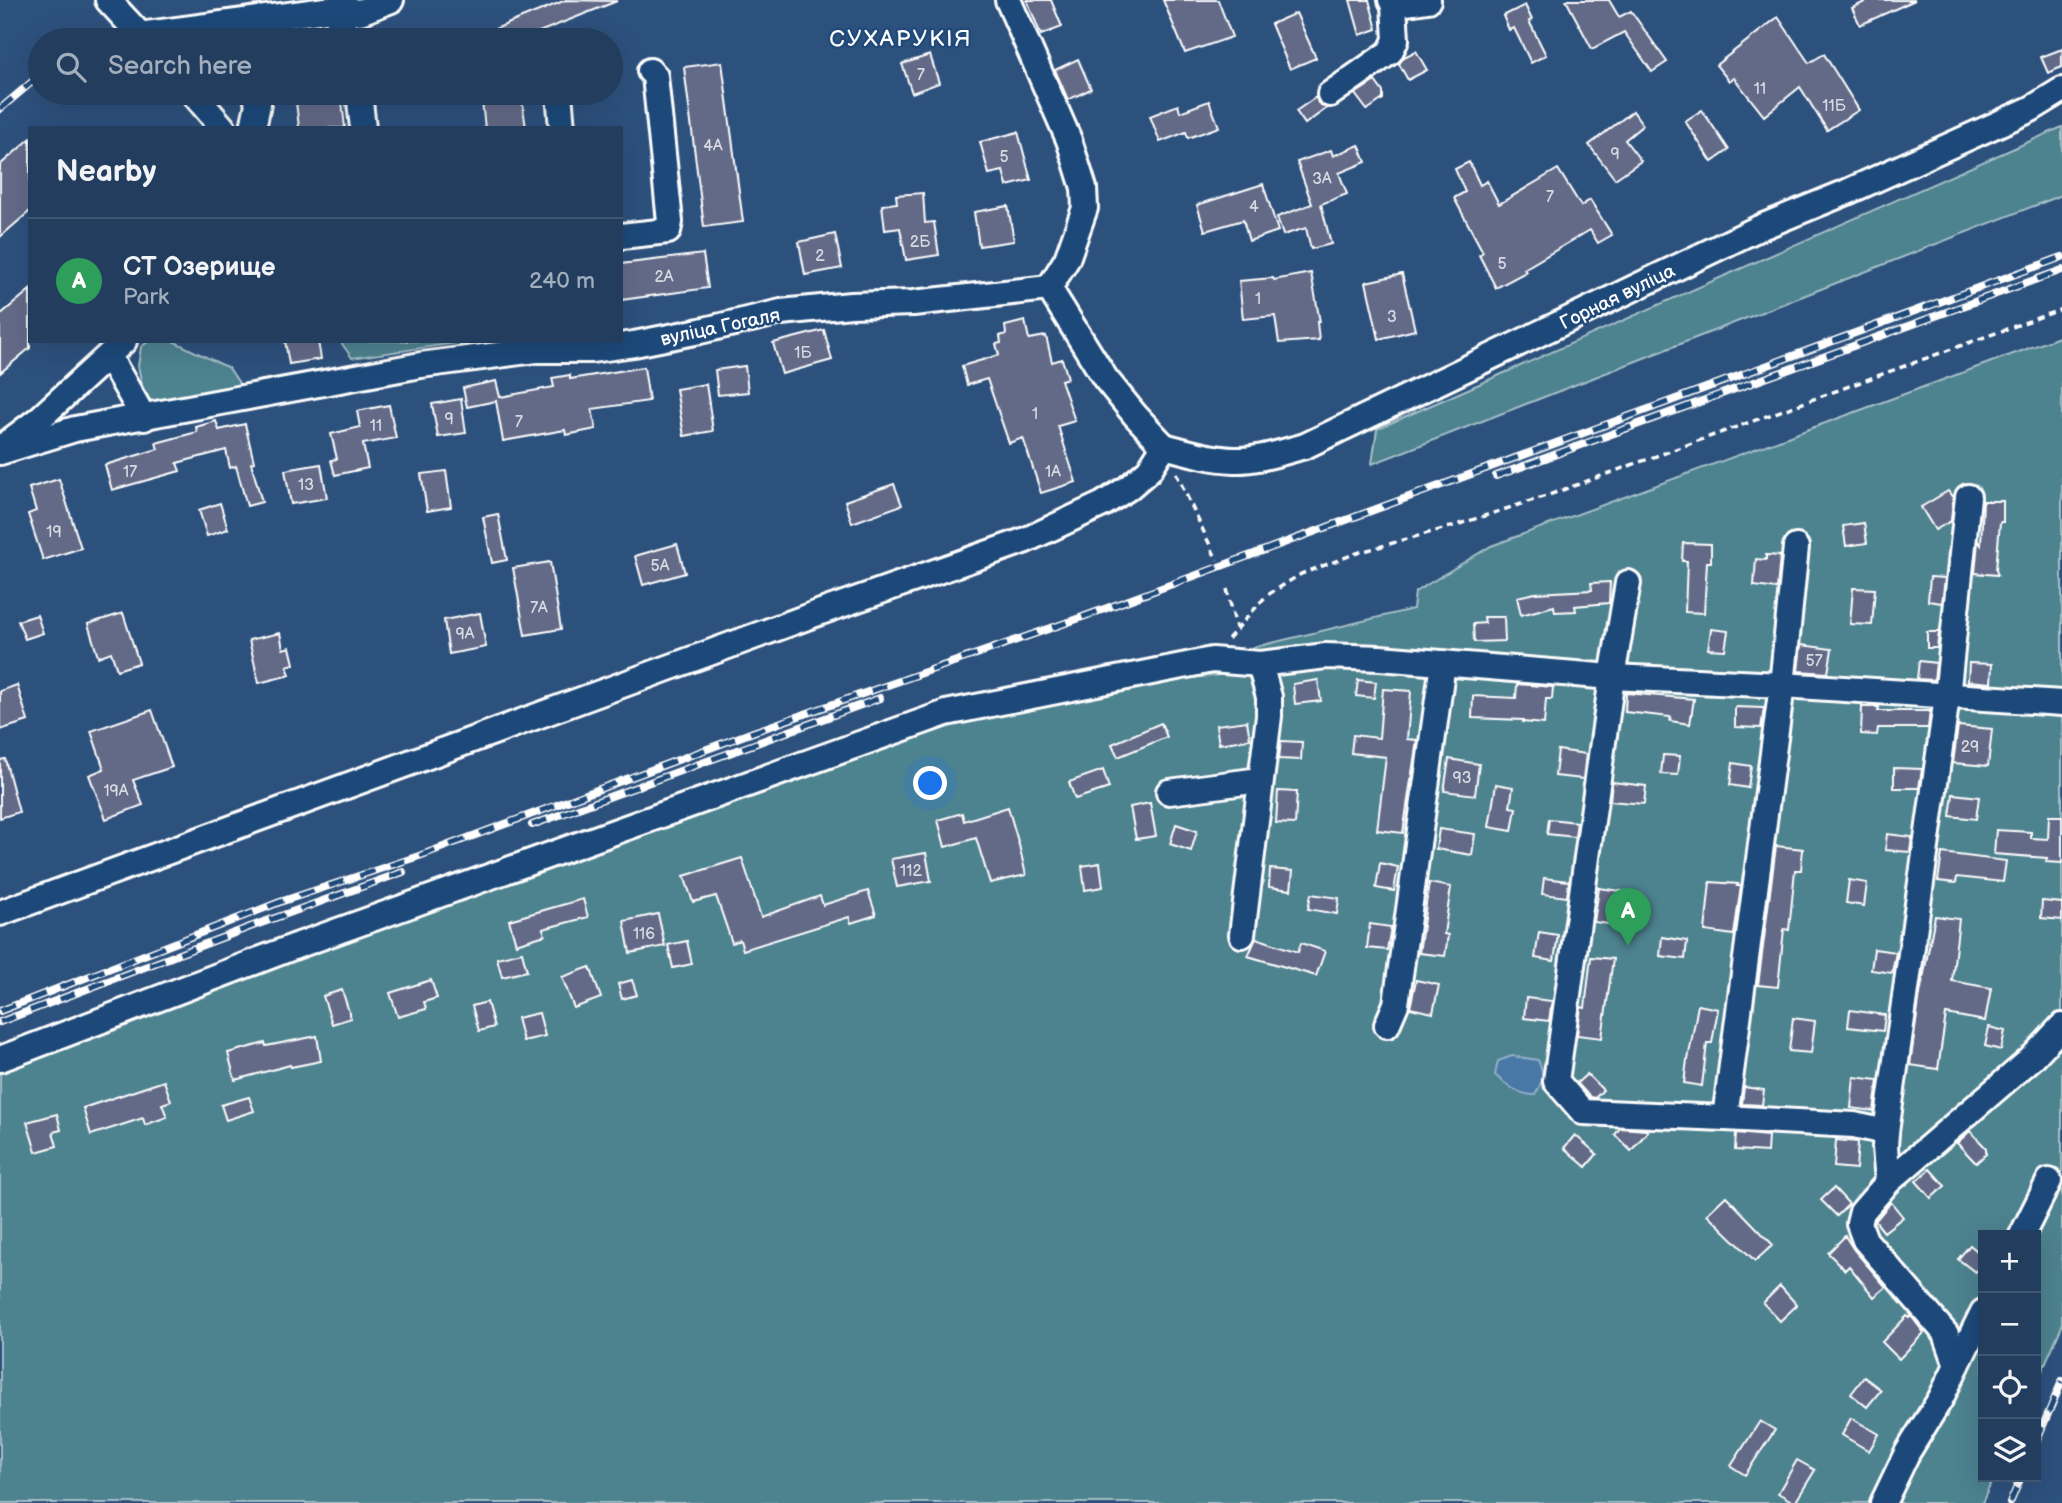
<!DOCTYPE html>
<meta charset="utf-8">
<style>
:root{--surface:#223d5e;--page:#2e4867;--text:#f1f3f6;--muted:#a2aebc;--line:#3f5673;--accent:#ff9aa2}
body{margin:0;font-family:"Balsamiq Sans",sans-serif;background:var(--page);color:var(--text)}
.controls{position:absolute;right:21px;bottom:21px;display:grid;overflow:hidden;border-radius:0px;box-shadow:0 7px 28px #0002}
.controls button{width:63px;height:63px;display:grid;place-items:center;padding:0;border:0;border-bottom:2px solid var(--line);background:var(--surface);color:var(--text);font:35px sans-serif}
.you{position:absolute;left:931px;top:784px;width:24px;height:24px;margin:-18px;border:5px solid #fff;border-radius:50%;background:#1a73e8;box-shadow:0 0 0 10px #1a73e833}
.badge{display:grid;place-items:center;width:46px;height:46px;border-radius:50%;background:var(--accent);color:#fff;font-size:23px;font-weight:700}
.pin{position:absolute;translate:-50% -58px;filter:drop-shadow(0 2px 4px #0008)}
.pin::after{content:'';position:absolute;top:37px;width:24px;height:21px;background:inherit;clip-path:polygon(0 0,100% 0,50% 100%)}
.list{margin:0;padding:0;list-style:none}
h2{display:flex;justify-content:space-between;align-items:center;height:91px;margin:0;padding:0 28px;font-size:30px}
h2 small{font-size:23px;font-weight:400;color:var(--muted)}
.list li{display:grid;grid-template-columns:46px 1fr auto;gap:21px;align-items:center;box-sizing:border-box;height:126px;padding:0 28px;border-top:2px solid var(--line)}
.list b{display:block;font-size:26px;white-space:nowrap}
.list p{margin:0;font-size:23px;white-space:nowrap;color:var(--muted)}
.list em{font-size:23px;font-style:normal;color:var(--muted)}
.icon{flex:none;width:38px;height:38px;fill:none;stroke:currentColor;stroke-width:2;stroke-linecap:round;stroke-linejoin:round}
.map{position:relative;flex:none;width:2062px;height:1503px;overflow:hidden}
.search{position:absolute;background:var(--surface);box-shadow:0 7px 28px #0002;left:28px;top:28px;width:595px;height:77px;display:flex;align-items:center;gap:18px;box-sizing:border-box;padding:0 24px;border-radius:38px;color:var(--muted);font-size:26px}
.panel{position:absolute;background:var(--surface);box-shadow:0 7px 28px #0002;left:28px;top:126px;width:595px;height:217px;border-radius:0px}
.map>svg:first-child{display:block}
.green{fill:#4e828f;stroke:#a6c0c7;stroke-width:2}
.water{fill:#4a78a6;stroke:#92aeca;stroke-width:2}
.building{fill:#646b88;stroke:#fff;stroke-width:2}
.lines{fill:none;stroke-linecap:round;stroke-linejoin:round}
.minor-casing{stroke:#fff;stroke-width:30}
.path{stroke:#fff;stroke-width:3.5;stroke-dasharray:7 5;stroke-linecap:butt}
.minor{stroke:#1f4a7a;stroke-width:24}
.rail-casing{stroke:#fff;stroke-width:8}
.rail{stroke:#1f4a7a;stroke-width:5;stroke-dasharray:16;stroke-linecap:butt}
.labels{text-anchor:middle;stroke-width:5;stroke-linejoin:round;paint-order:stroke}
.number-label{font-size:16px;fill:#d8dae1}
.street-label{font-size:19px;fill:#fff;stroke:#1f4a7a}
.quarter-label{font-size:23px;letter-spacing:2px;fill:#fff;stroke:#1f4a7a}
</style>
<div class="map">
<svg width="2062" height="1503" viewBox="0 0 2062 1503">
<rect width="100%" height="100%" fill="#2d517d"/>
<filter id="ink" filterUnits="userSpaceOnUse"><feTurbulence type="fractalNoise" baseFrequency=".0143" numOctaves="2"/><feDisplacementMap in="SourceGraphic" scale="14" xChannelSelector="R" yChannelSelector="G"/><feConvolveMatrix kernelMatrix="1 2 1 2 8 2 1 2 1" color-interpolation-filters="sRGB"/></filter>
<g filter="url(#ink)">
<g class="green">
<polygon points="2062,127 2062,195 1372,464 1377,429"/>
<polygon points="2062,336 2062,1326 2036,1384 2036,1235 1983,1235 1983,1477 1994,1477 1982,1503 0,1503 0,1070 552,863 946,723 1118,686 1228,674 1242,650 1413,609 1415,592 1491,546"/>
<polygon points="149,341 173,341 229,368 241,386 157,407 144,394 138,366 141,347"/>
<polygon points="340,341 464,341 464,342 352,358"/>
</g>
<path class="water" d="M1512,1056L1538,1060C1545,1074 1543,1082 1535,1095C1519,1095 1506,1085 1495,1075L1498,1061Z"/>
<g class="building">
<polygon points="566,0 617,1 519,40 468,40"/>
<polygon points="1027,0 1051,0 1062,27 1041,35"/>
<polygon points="1163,0 1218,0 1232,37 1185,53"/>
<polygon points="1350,0 1369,0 1377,29 1360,35"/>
<polygon points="1566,0 1609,0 1619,17 1631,11 1667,62 1652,72 1624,32 1592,49"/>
<polygon points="1869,0 1915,0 1860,25 1852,8"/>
<polygon points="1525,5 1532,20 1529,21 1546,55 1531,63 1514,28 1509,30 1503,16"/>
<polygon points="1296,13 1316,58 1290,69 1271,24"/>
<polygon points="1778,17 1809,63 1824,54 1859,110 1827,130 1800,87 1764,116 1734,78 1729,81 1716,65"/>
<polygon points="2062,49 2062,67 2048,73 2041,57"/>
<polygon points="1416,51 1427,70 1408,80 1399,64 1404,57"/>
<polygon points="930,55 939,83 912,93 902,64"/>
<polygon points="1078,59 1091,89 1068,100 1055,70"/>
<polygon points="722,62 743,222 704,227 684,67"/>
<polygon points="1375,81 1383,92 1383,99 1367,110 1355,94"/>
<polygon points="295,93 341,93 345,128 299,128"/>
<polygon points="481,93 521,93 526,128 485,128"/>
<polygon points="1316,97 1318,103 1327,108 1305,124 1296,111"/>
<polygon points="1209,101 1219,127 1188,138 1186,132 1160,142 1150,116 1178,105 1180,112"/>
<polygon points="1702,110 1729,150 1712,162 1685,121"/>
<polygon points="1633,111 1643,125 1625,140 1641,161 1615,179 1589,145"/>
<polygon points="1018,132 1031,180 1007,186 1003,171 989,174 980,142"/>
<polygon points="30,139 30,211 0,237 0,165"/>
<polygon points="1359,145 1366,162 1339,173 1347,194 1321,204 1331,244 1311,249 1306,228 1283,235 1277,217 1312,204 1297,162 1331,150 1333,156"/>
<polygon points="1469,162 1480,185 1487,181 1499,204 1558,169 1581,206 1590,200 1612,235 1598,243 1590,230 1524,269 1526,272 1496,288 1479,255 1483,252 1454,198 1465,192 1455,169"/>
<polygon points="1263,184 1278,231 1249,241 1243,220 1205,231 1197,205"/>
<polygon points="923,193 925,223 934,222 939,255 906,260 900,228 885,230 882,205 897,203 896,195"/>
<polygon points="1008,206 1014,241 979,246 974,212"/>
<polygon points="835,234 842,268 805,275 799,242"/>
<polygon points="703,254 708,288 621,300 621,264"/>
<polygon points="1311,273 1320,322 1317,322 1319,340 1279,343 1275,316 1243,319 1239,281 1273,278 1274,280"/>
<polygon points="1402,274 1415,330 1379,339 1366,282"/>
<polygon points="30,290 30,348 0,373 0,315"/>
<polygon points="1025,321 1029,339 1046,336 1052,362 1062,359 1068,378 1061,380 1075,421 1058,426 1076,482 1041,493 1023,438 1009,443 987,379 967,385 962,366 999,355 996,344 1001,343 1000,336 1006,334 1005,326"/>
<polygon points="824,330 832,360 782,374 773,343"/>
<polygon points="285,341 318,341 321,359 289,364"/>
<polygon points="745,366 748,392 718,395 715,370"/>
<polygon points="644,367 649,401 592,409 596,429 566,435 565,430 503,441 496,401 467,407 463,388 496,381 500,397 554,387 552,378 570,375 570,379"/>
<polygon points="706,384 713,431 684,436 676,389"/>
<polygon points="461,399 466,433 438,437 432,404"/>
<polygon points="389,405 396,438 363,444 368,468 335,475 331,460 337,459 331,434 360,427 357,411"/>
<polygon points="216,421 219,430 245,424 254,462 251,463 262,502 247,506 236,466 230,468 226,450 177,463 180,471 112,490 105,465 158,449 156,443 197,432 196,427"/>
<polygon points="321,464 327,498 291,504 285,470"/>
<polygon points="446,471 451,507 427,511 421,474"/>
<polygon points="59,479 81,548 43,560 28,514 36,511 29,488"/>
<polygon points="894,484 902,505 852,523 845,501"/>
<polygon points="1948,491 1953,498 1951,521 1935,530 1921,507"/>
<polygon points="1983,501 2003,501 2003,522 2000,522 1996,570 1998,575 1975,573 1978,541 1981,545"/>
<polygon points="220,503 228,529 207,536 199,510"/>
<polygon points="498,514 507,560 492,563 483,517"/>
<polygon points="1864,523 1867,543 1846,546 1843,526"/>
<polygon points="1683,543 1711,544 1711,562 1707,562 1704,613 1685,612 1687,561 1682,561"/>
<polygon points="677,544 685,573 643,585 635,556"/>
<polygon points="1766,555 1780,556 1777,589 1754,586 1756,559 1766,560"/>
<polygon points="550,562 561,629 525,635 513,568"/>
<polygon points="1930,577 1945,578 1942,603 1928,601"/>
<polygon points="1610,582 1609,603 1575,606 1576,611 1555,612 1554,606 1521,615 1517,597 1535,593 1592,590 1591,583"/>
<polygon points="1853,588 1875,589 1872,625 1850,624"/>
<polygon points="123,613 139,663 117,670 111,652 98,657 88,624"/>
<polygon points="480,613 486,647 449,654 444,620"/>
<polygon points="37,615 43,633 25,639 18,621"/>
<polygon points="1484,617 1504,617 1505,641 1474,642 1473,624 1485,623"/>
<polygon points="1711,629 1728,631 1725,650 1708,649"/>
<polygon points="1927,632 1939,632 1937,648 1927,648"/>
<polygon points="280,633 283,649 290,647 294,664 287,666 290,675 259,683 249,640"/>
<polygon points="1801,645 1832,649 1828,673 1798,671"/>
<polygon points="1919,661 1936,663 1934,680 1917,679"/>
<polygon points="1969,663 1992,664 1991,683 1968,681"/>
<polygon points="1318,680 1321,701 1295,704 1293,684"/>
<polygon points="1358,680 1376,682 1374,698 1356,696"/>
<polygon points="1517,684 1553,687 1552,699 1546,699 1544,724 1523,722 1523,720 1472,718 1473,696 1516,698"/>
<polygon points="17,685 28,721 0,730 0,691"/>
<polygon points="1383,689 1411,691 1407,739 1417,740 1403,833 1377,830 1386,757 1351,753 1353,735 1379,738"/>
<polygon points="1626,693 1694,699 1690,724 1670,721 1671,717 1625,712"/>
<polygon points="1735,707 1764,708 1761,728 1735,727"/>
<polygon points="1862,707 1879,707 1878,711 1930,711 1928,728 1878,728 1877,735 1861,734"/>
<polygon points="152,710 172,767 133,780 143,805 106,819 89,775 104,769 91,731"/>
<polygon points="1247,721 1250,739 1219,744 1216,725"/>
<polygon points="1161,723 1167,737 1118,757 1112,744"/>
<polygon points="1958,726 1992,729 1988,766 1953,763"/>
<polygon points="1281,741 1302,742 1301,760 1279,759"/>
<polygon points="1558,750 1586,754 1583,779 1555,776"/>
<polygon points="1663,755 1680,756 1678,775 1661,774"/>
<polygon points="5,759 19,812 0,818 0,760"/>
<polygon points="1449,759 1479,764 1475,795 1444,791"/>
<polygon points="1733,763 1751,766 1748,788 1730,785"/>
<polygon points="1894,768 1922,769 1919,788 1894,788"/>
<polygon points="1103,770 1109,788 1075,799 1069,782"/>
<polygon points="1612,782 1646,786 1644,804 1610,801"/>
<polygon points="1496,784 1513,787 1510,807 1516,808 1512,831 1489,827"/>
<polygon points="1278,791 1297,792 1295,824 1276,823"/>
<polygon points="1953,794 1979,797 1976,819 1950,816"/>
<polygon points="1150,803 1156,836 1136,839 1130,807"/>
<polygon points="1008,807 1019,845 1026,875 990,883 976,838 945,847 938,820 962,813 964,821"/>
<polygon points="2049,816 2062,816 2062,863 2046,862 2047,858 1994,854 1996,830 2031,832 2031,838 2048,839"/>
<polygon points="1549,819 1577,822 1575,837 1547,834"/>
<polygon points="1176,824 1197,831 1191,851 1170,844"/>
<polygon points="1439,829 1475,834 1472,855 1436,849"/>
<polygon points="1887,834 1912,837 1910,852 1885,850"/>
<polygon points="1776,846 1803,849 1801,870 1795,870 1789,930 1784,929 1778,987 1758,985"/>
<polygon points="926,853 931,881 897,887 891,859"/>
<polygon points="1942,853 2006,861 2003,882 1957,877 1956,883 1938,881"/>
<polygon points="742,858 761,917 820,896 823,905 868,891 876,915 851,923 849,917 743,950 740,940 732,943 716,896 693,902 684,876"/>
<polygon points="1100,863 1103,887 1085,890 1082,866"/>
<polygon points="1380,863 1398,867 1394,891 1376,888"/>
<polygon points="1270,869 1293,871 1291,890 1269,887"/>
<polygon points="1544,878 1569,881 1567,897 1542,894"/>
<polygon points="1849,880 1867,883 1864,906 1846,903"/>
<polygon points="1710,882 1738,884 1737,886 1741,886 1734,935 1705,931"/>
<polygon points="1429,883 1451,887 1444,934 1448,935 1445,956 1419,953"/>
<polygon points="1599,888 1628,892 1624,926 1594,922"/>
<polygon points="1311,894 1339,898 1337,914 1308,909"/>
<polygon points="583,899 588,917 543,929 545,935 516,944 509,920"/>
<polygon points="2042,901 2062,903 2062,920 2041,918"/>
<polygon points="658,914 665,946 630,953 624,921"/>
<polygon points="1935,916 1959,919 1952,981 1991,988 1985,1021 1946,1014 1938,1069 1910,1065 1920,994"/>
<polygon points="1370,924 1391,927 1387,950 1367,948"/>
<polygon points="1539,932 1558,935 1554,961 1535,958"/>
<polygon points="1662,937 1687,941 1685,959 1660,956"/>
<polygon points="1256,938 1298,952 1301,943 1325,951 1316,976 1248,956"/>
<polygon points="687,941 692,964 673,968 668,945"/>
<polygon points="1874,949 1896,952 1892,973 1871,970"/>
<polygon points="522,952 527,971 502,977 497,958"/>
<polygon points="1591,957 1613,959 1602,1038 1577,1035 1581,1007 1585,1008"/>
<polygon points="590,967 601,998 574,1008 562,977"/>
<polygon points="431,980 437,998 424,1002 426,1009 398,1017 390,993"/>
<polygon points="632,980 637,995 622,999 618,984"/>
<polygon points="1416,980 1439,985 1433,1013 1410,1008"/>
<polygon points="342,990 351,1018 332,1024 323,996"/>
<polygon points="1526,998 1552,1001 1549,1021 1524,1018"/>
<polygon points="487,1002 494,1027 479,1031 472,1006"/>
<polygon points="1698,1005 1718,1009 1712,1043 1707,1043 1702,1086 1684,1083 1687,1060 1688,1060"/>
<polygon points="1850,1010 1885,1015 1883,1031 1848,1027"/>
<polygon points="539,1013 545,1036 523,1041 517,1018"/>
<polygon points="1793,1018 1815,1021 1811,1053 1789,1051"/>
<polygon points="1989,1027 2005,1031 2001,1050 1985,1046"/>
<polygon points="317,1036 321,1061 291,1067 290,1065 235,1080 228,1053 265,1043 266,1046"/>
<polygon points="1587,1074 1603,1090 1595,1098 1590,1097 1577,1083"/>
<polygon points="1854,1077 1878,1080 1874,1111 1851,1108"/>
<polygon points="164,1081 171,1101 162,1104 167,1117 145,1125 143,1118 91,1135 83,1108"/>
<polygon points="1744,1087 1764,1090 1762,1105 1742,1104"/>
<polygon points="249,1097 254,1111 226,1120 221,1105"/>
<polygon points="57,1114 61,1130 53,1132 57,1146 36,1152 27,1122"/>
<polygon points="1620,1128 1646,1130 1648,1131 1631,1151 1615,1135"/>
<polygon points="1970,1131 1986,1148 1986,1154 1976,1163 1957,1143"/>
<polygon points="1736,1133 1768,1136 1767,1152 1735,1150"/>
<polygon points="1575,1135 1597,1154 1586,1167 1564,1148"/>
<polygon points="1836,1140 1858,1142 1856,1169 1834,1167"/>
<polygon points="1930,1169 1945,1186 1931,1198 1916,1181"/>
<polygon points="1834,1188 1849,1204 1837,1216 1821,1200"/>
<polygon points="1726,1196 1773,1245 1755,1261 1707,1214"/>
<polygon points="1891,1202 1903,1217 1884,1232 1875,1221"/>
<polygon points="1845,1236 1854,1250 1886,1287 1874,1297 1849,1266 1845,1270 1828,1253"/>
<polygon points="1970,1245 1983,1256 1983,1262 1975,1272 1958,1259"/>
<polygon points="1780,1286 1797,1305 1780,1321 1763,1303"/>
<polygon points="1907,1316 1909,1318 1911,1316 1924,1333 1899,1359 1882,1342"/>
<polygon points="1864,1377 1881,1390 1867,1407 1851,1394"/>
<polygon points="1851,1418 1879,1434 1869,1451 1842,1435"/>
<polygon points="1760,1421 1775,1430 1745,1475 1731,1466"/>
<polygon points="1797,1460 1815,1470 1795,1503 1778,1493"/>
</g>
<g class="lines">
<defs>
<g id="minor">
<polyline points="108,0 145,40"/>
<polyline points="1008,0 1069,140 1084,188 1085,208 1067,259 1049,288"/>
<polyline points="1391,0 1394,5 1428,0"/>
<polyline points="333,9 350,40"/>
<polyline points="139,35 333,9 360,12 391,0"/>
<polyline points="193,93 223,128"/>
<polyline points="359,93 363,128"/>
<polyline points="559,93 562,128"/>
<polyline points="1330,94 1390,52 1396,40 1394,5"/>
<polyline points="253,128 258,104 255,93"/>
<polyline points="621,236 668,231 670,222 655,76 650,71"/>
<polyline points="1049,288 1105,378 1135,415 1164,446"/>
<polyline points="109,357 144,418"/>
<polyline points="6,444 39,419 124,341"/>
<path d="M1164,446C1187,452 1210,459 1234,460C1257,461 1282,452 1305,446L1759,228L1847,192L2031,109L2062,90"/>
<polyline points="0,452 75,429 421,365 536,350 591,350 634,344 700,331 781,312 851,305 913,303 1049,288"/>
<polyline points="1628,583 1612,677 1556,1081 1583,1112 1725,1118 1854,1125 1886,1132"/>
<polyline points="1169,792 1260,780"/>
<polyline points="0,913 818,613 1026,540 1103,504 1128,488 1149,470 1164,446"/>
<polyline points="1242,935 1269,716 1269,697 1260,664"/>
<polyline points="1387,1025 1396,1004 1443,663"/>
<polyline points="0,1059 296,946 946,713 1212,660 1260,664 1326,656 1380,658 1612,677 1782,685 2062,703"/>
<polyline points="1725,1118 1782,685 1796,547"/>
<polyline points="1888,1182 2031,1059 2062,1026"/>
<polyline points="2022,1235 2049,1181"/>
<polyline points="1957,1365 1983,1312"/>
<polyline points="1883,1503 1907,1453 1941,1398 1957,1365 1946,1334 1865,1240 1859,1224 1862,1212 1888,1182 1885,1147 1886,1132 1947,697 1968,497"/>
</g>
</defs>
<use href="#minor" class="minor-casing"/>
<g class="path">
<polyline points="1176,473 1217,560"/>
<polyline points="1227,589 1236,628"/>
<polyline points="1228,639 1266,596 1301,574 1357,553 1450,527 1546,496 2062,309"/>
</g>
<use href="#minor" class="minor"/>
<defs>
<g id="rail">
<polyline points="0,109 40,75"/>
<polyline points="1496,476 2062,270"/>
<polyline points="532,825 880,698"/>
<polyline points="0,1011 280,902 419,856 753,732 1077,619 2062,257"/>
<polyline points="0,1022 250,927 403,872"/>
<polyline points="2036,1442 2062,1381"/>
<polyline points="2010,1503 2021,1477"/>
</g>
</defs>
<use href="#rail" class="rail-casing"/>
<use href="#rail" class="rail"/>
</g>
</g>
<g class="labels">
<g class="number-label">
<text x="921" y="80">7</text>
<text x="1760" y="94">11</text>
<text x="1834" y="111">11Б</text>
<text x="713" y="151">4А</text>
<text x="1615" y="159">9</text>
<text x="1004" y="162">5</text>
<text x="1322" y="184">3А</text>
<text x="1550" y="202">7</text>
<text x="1254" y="212">4</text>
<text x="920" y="247">2Б</text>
<text x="820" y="261">2</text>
<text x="1502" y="269">5</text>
<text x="664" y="282">2А</text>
<text x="1258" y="304">1</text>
<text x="1392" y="322">3</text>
<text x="803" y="358">1Б</text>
<text x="1035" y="419">1</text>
<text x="449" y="424">9</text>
<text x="519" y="427">7</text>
<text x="376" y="431">11</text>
<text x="130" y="477">17</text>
<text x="1053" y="477">1А</text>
<text x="306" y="490">13</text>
<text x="54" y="537">19</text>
<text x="660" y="571">5А</text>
<text x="539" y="613">7А</text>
<text x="465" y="639">9А</text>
<text x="1814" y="666">57</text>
<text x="1970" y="752">29</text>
<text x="1462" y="783">93</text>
<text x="116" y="796">19А</text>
<text x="911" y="876">112</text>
<text x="644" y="939">116</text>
</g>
<g class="street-label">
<text transform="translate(1617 296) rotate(-26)" y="7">Горная вуліца</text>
<text transform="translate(720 326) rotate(-12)" y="7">вуліца Гогаля</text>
</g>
<g class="quarter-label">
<text x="901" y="46">СУХАРУКІЯ</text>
</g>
</g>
</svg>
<div class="controls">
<button>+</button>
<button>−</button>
<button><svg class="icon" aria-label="locate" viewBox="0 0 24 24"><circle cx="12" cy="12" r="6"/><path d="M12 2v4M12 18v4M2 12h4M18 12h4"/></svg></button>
<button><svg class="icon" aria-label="layers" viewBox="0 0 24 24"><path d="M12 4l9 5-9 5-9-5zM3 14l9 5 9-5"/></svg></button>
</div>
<div class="you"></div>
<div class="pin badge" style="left:1628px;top:946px;background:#2e9e5b">A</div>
<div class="search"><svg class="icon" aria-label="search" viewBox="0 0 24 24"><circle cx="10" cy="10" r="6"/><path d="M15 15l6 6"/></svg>Search here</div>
<section class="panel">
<h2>Nearby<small></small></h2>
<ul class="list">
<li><span class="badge" style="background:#2e9e5b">A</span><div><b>СТ Озерище</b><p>Park</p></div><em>240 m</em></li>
</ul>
</section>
</div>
